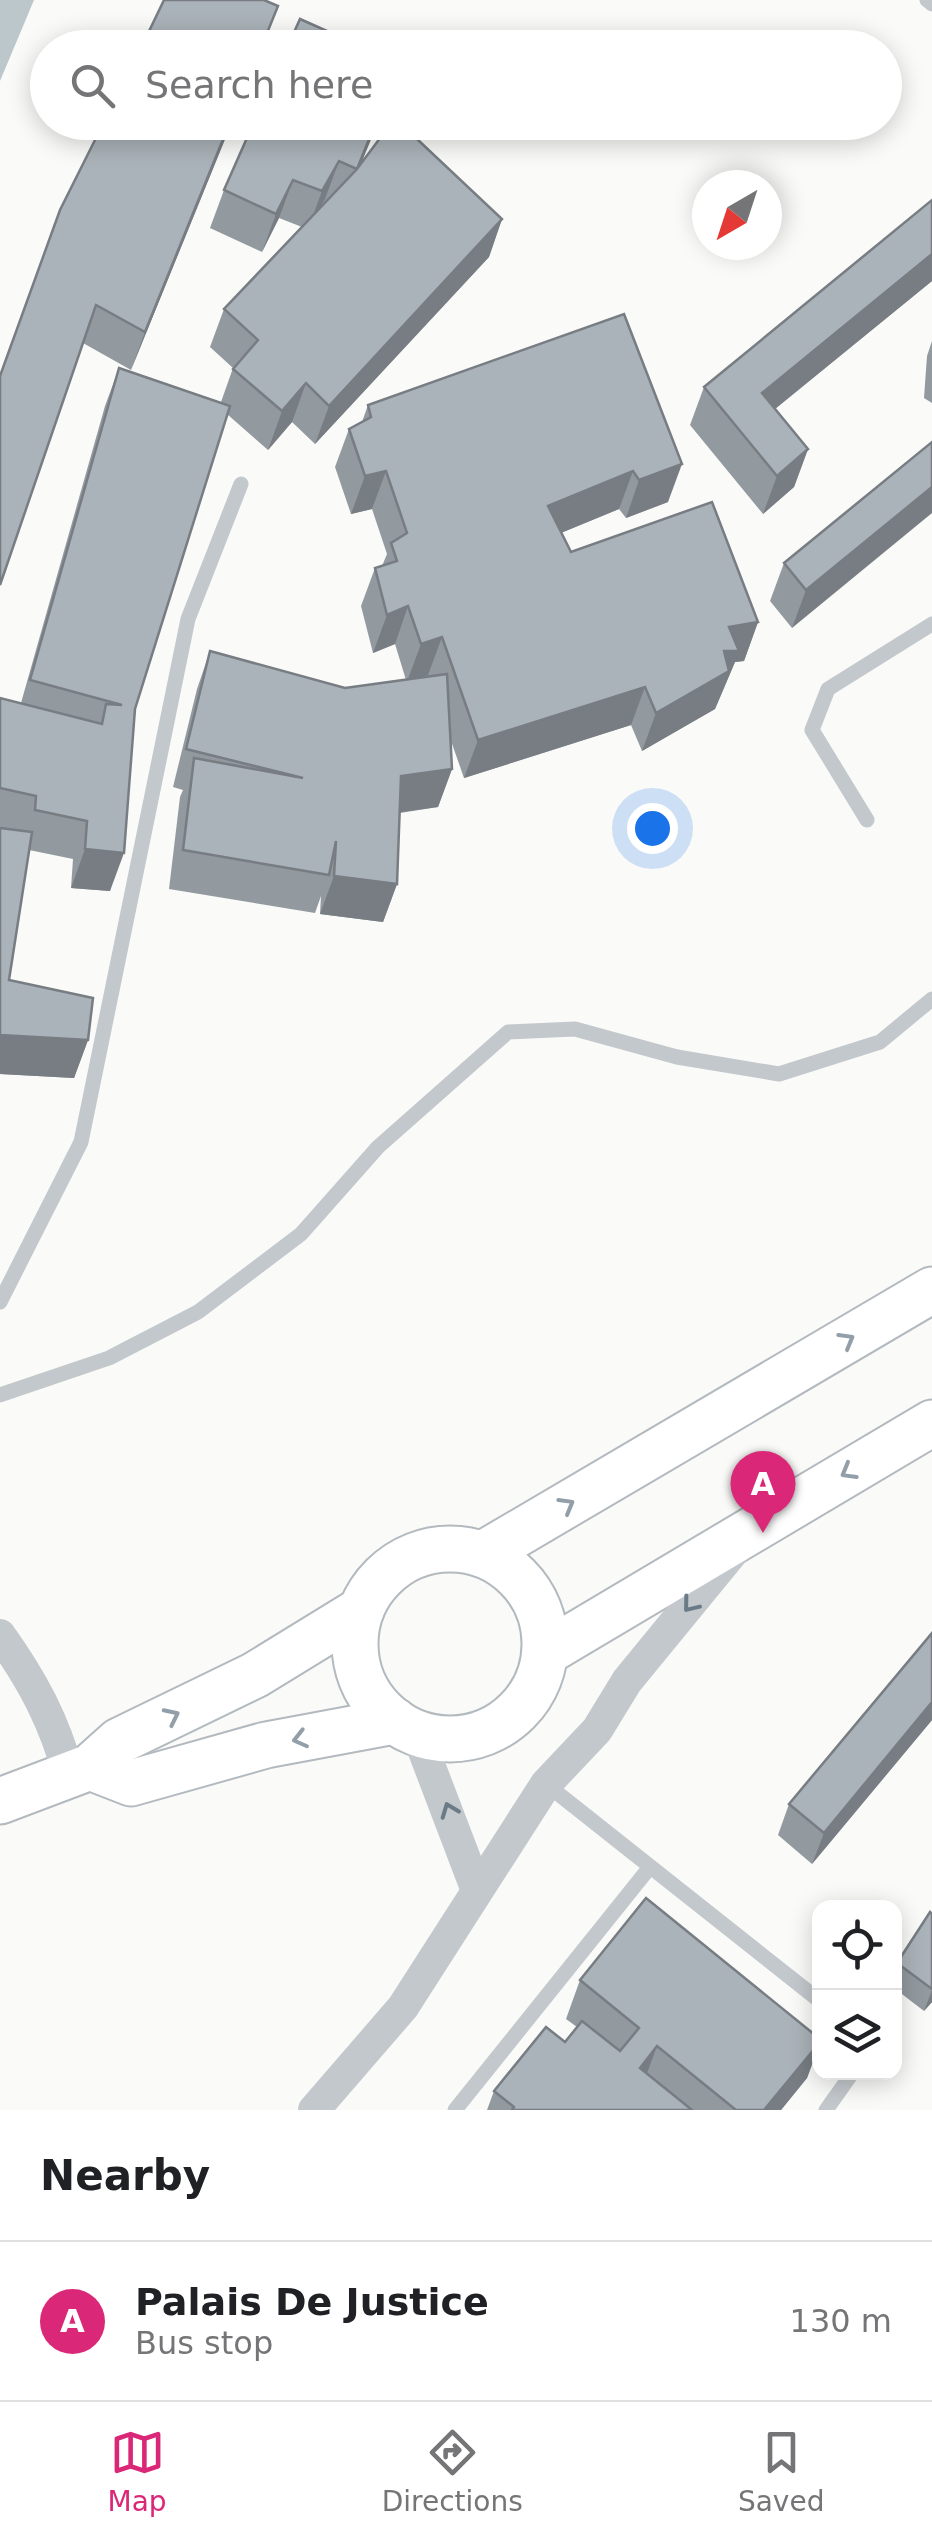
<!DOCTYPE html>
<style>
:root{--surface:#fff;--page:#f6f6f6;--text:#202124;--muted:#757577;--line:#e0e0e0;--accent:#db2777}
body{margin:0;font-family:"DejaVu Sans",sans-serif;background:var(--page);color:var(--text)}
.controls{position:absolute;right:30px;bottom:30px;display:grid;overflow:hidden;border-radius:20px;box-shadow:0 5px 25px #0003}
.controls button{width:90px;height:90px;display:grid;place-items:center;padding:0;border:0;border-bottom:2px solid var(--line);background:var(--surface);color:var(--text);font:50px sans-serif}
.compass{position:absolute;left:692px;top:170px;width:90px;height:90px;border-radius:50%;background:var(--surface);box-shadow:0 5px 25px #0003;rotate:219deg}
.you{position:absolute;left:652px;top:828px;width:35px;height:35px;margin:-25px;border:8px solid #fff;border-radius:50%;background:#1a73e8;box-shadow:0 0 0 15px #1a73e833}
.badge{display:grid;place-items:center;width:65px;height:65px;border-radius:50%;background:var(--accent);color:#fff;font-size:32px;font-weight:700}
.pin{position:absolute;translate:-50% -82px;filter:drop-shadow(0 2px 5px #0008)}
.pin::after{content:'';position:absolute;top:52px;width:35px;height:30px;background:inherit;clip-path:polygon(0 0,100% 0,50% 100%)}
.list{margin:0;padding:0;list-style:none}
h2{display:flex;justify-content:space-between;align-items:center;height:130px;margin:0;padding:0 40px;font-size:42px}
h2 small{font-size:32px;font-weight:400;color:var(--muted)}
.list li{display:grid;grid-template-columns:65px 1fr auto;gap:30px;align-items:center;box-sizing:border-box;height:160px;padding:0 40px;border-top:2px solid var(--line)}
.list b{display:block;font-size:38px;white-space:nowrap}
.list p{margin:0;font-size:32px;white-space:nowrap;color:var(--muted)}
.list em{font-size:32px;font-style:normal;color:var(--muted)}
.icon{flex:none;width:55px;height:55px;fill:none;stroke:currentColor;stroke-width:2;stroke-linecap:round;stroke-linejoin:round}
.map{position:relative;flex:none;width:932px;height:2110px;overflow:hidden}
.search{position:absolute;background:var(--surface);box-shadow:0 5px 25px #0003;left:30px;right:30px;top:30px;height:110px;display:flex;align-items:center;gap:25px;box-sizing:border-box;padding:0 35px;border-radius:55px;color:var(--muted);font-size:38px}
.sheet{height:290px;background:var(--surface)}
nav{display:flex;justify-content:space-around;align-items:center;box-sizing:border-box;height:140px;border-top:2px solid var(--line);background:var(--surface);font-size:28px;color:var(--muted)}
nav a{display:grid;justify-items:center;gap:5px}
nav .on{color:var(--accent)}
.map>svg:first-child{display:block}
.water{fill:#bbc7cb}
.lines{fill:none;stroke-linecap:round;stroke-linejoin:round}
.secondary-casing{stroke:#b3babf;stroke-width:49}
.lane{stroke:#c3c8cc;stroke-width:15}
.street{stroke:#c3c8cc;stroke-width:32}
.secondary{stroke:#fff;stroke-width:45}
.wall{fill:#929a9f}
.shaded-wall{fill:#777d82}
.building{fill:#aab3b9;stroke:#777d82;stroke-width:2.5}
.oneway{stroke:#939fa8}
.oneway2{stroke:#6a7a87}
</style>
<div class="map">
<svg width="932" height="2110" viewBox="0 0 932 2110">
<rect width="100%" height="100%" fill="#fafaf8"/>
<polygon class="water" points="0,0 34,0 0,81"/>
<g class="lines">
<defs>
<g id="secondary">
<circle cx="450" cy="1644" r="95"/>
<polyline points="483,1554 932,1290"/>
<polyline points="545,1653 932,1423"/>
<polyline points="90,1767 131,1783 266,1745 395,1721"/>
<polyline points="0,1801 90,1767 119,1741 255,1675 361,1610"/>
</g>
</defs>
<use href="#secondary" class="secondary-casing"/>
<g class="lane">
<polyline points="927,0 932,4"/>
<polyline points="867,820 812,730 828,689 932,624"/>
<polyline points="0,1302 81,1142 188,619 241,484"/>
<polyline points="0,1395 109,1358 198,1312 301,1234 378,1147 508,1032 575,1029 677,1057 779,1074 880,1042 932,999"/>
<polyline points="546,1784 820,2001"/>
<polyline points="455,2110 650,1867"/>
<polyline points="826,2110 853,2072"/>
</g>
<g class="street">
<path d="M0,1635C33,1681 54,1721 69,1775"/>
<polyline points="417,1733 476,1888"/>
<polyline points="314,2110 403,2007 546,1784 597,1730 627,1681 736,1548"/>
</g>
<use href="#secondary" class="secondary"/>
</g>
<g class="wall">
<polygon points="232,122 131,370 83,343 0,376"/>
<polygon points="378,122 361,164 502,219 489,257 315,444 292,422 268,450 227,414 135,709 110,891 71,888 73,859 29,850 9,980 88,1040 74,1078 0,1074 0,698 21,703 105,406 119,368 221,402 233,368 210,347 224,309 302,227 279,218 262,252 210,228 224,190"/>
<polygon points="932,200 932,281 775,409 808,449 794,487 763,514 690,425 704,387"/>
<polygon points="624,314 668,502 626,518 619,509 561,533 571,552 758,622 744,661 735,662 715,709 642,751 631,725 464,778 450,738 452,769 438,807 400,813 397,884 383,922 320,914 321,896 315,913 169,889 180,797 183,790 173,787 197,689 210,651 345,688 406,680 395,644 373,653 361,606 375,568 382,566 387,554 372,509 351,514 335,467 349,429 362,422 368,405"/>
<polygon points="932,341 932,403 924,398 927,356"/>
<polygon points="932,442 792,628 770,601 784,563"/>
<polygon points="932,1633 932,1720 812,1864 778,1835 789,1804"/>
<polygon points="932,1914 932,2002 924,2011 894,1988 894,1971 897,1963"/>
<polygon points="580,1980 820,2039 820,2044 807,2078 781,2110 487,2110 494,2091 565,2042 577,2027 566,2019"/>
</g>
<g class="shaded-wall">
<polygon points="230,122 232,122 131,370 145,332"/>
<polygon points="376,122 378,122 343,207 357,169"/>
<polygon points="339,161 325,199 308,229 322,191"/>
<polygon points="293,180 279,218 262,252 276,214"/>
<polygon points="502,219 489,257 315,444 329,406"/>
<polygon points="932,254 932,281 748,431 762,393"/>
<polygon points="306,383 292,422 268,450 282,411"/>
<polygon points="808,449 794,487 763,514 777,476"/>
<polygon points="682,464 668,502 626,518 639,480"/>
<polygon points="386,471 372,509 351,514 365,476"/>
<polygon points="633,471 619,509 534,544 548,506"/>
<polygon points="932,487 932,513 792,628 806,590"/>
<polygon points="408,606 395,644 373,653 387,615"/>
<polygon points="758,622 744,661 735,662 715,709 642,751 656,713 729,627"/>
<polygon points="442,637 428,675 407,682 421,644"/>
<polygon points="645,687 631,725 464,778 478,740"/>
<polygon points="452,769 438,807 387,814 401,776"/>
<polygon points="85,849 124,853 110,891 71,888"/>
<polygon points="334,876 397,884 383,922 320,914"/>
<polygon points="0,1035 88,1040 74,1078 0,1074"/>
<polygon points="932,1702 932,1720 812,1864 824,1833"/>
<polygon points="932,1990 932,2002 924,2011"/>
<polygon points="820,2042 807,2078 781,2110 764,2110"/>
<polygon points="657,2046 643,2084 640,2068"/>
</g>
<g class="building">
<polygon points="164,0 264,0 278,6 261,48 141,48"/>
<polygon points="300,19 365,48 287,48"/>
<polygon points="104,122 230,122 145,332 96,305 0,585 0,376 60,210"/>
<polygon points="254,122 376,122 357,169 339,161 322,191 293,180 276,214 224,190"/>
<polygon points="392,122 399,122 502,219 329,406 306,383 282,411 233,369 258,340 224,309 357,169"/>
<polygon points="932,200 932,254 762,393 808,449 777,476 704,387"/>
<polygon points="624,314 682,464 639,480 633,471 548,506 571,552 712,502 758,622 729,627 739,651 724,651 729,671 656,713 645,687 478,740 442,637 421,644 408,606 387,615 375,568 397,561 391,543 407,533 386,471 365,476 349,429 371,417 368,405"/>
<polygon points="119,368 230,406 135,709 124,853 85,849 87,821 35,810 36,796 0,788 0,698 102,724 106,704 122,705 30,680"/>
<polygon points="932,442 932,487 806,590 784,563"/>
<polygon points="210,651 345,688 447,674 452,769 401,776 397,884 334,876 336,841 329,875 183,850 194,758 303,778 186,749"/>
<polygon points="0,828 32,832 9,980 93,998 88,1040 0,1035"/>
<polygon points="932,1633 932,1702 824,1833 789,1804"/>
<polygon points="646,1898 820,2039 820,2042 764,2110 736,2110 657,2046 640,2068 692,2110 512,2110 514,2107 494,2091 546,2027 565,2042 582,2021 620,2051 639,2028 580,1980"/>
<polygon points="930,1912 932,1914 932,1989 897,1963"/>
</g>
<defs><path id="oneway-chevron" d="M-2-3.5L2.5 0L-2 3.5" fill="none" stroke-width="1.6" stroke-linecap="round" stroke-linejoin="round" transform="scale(2.5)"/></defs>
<g class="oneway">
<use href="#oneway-chevron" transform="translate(847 1340) rotate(-30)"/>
<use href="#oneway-chevron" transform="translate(848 1472) rotate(150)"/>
<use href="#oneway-chevron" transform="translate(567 1505) rotate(-30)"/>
<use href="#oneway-chevron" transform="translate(172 1716) rotate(-26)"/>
<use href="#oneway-chevron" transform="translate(300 1739) rotate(166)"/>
</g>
<g class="oneway2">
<use href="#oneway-chevron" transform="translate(690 1605) rotate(129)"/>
<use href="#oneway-chevron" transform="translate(449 1810) rotate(-111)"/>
</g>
</svg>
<div class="controls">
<button><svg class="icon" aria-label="locate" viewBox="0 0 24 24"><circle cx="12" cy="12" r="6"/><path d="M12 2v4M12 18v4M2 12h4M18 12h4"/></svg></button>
<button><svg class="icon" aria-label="layers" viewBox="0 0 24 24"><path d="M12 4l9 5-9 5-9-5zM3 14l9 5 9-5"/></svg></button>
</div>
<svg class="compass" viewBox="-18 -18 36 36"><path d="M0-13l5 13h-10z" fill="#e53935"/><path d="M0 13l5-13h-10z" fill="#757577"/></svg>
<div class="you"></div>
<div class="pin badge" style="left:763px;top:1533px">A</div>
<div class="search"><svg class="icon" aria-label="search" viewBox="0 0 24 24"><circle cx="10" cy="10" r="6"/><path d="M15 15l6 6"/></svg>Search here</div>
</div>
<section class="sheet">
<h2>Nearby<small></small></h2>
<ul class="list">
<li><span class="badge">A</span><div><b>Palais De Justice</b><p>Bus stop</p></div><em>130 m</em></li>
</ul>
</section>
<nav>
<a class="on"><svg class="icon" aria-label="map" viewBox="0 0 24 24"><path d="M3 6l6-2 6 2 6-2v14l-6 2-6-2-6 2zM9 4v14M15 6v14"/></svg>Map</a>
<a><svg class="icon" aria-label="directions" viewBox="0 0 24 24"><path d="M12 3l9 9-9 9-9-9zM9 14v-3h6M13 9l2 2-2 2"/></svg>Directions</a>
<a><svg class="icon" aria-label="saved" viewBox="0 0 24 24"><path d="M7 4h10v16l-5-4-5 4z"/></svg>Saved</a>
</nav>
